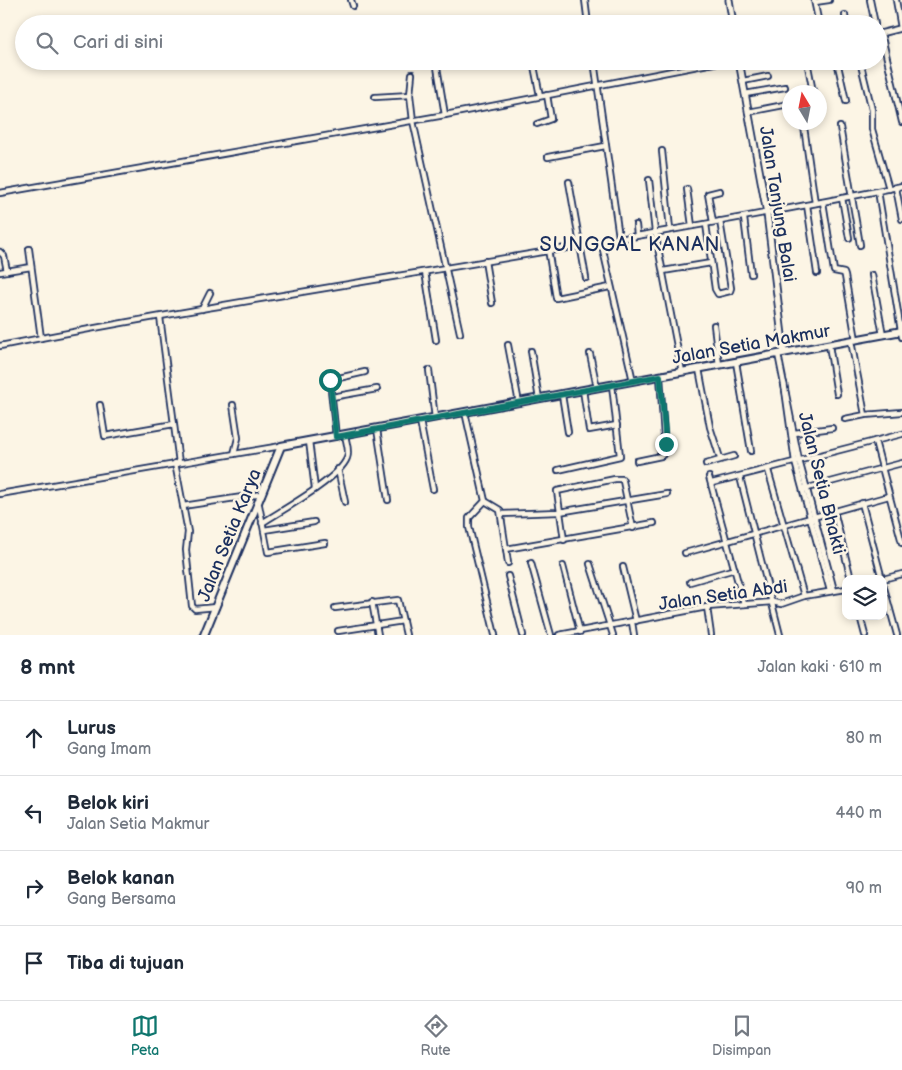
<!DOCTYPE html>
<html lang="id">
<meta charset="utf-8">
<style>
:root{--surface:#fff;--page:#f6f6f7;--text:#1f2937;--muted:#747a83;--line:#e0e1e3;--accent:#0f766e}
body{margin:0;font-family:"Balsamiq Sans",sans-serif;background:var(--page);color:var(--text)}
.controls{position:absolute;right:15px;bottom:15px;display:grid;overflow:hidden;border-radius:10px;box-shadow:0 2px 8px #0003}
.controls button{width:45px;height:45px;display:grid;place-items:center;padding:0;border:0;border-bottom:1px solid var(--line);background:var(--surface);color:var(--text);font:25px sans-serif}
.compass{position:absolute;left:782px;top:85px;width:45px;height:45px;border-radius:50%;background:var(--surface);box-shadow:0 2px 8px #0003;rotate:350deg}
.stop{position:absolute;width:15px;height:15px;margin:-11px;border:4px solid #0f766e;border-radius:50%;background:#fff}
.stop.end{background:#0f766e;border-color:#fff;box-shadow:0 1px 5px #0008}
.list{margin:0;padding:0;list-style:none}
h2{display:flex;justify-content:space-between;align-items:center;height:65px;margin:0;padding:0 20px;font-size:21px}
h2 small{font-size:16px;font-weight:400;color:var(--muted)}
.list li{display:grid;grid-template-columns:32px 1fr auto;gap:15px;align-items:center;box-sizing:border-box;height:75px;padding:0 20px;border-top:1px solid var(--line)}
.list b{display:block;font-size:19px;white-space:nowrap}
.list p{margin:0;font-size:16px;white-space:nowrap;color:var(--muted)}
.list em{font-size:16px;font-style:normal;color:var(--muted)}
.icon{flex:none;width:28px;height:28px;fill:none;stroke:currentColor;stroke-width:2;stroke-linecap:round;stroke-linejoin:round}
.map{position:relative;flex:none;width:902px;height:635px;overflow:hidden}
.search{position:absolute;background:var(--surface);box-shadow:0 2px 8px #0003;left:15px;right:15px;top:15px;height:55px;display:flex;align-items:center;gap:12px;box-sizing:border-box;padding:0 18px;border-radius:28px;color:var(--muted);font-size:19px}
.sheet{height:365px;background:var(--surface)}
nav{display:flex;justify-content:space-around;align-items:center;box-sizing:border-box;height:70px;border-top:1px solid var(--line);background:var(--surface);font-size:14px;color:var(--muted)}
nav a{display:grid;justify-items:center;gap:2px}
nav .on{color:var(--accent)}
.map>svg:first-child{display:block}
.lines{fill:none;stroke-linecap:round;stroke-linejoin:round}
.minor-casing{stroke:#1b2f5e;stroke-width:8}
.tertiary-casing{stroke:#1b2f5e;stroke-width:9}
.secondary-casing{stroke:#1b2f5e;stroke-width:10}
.minor{stroke:#fcf5e5;stroke-width:4.5}
.tertiary{stroke:#fcf5e5;stroke-width:5.5}
.secondary{stroke:#fcf5e5;stroke-width:6}
.route{stroke:#0f766e;stroke-width:6}
.labels{text-anchor:middle;stroke-width:5;stroke-linejoin:round;paint-order:stroke}
.street-label{font-size:18px;fill:#1b2f5e;stroke:#fcf5e5}
.quarter-label{font-size:20px;letter-spacing:1px;fill:#1b2f5e;stroke:#fcf5e5}
</style>
<div class="map">
<svg width="902" height="635" viewBox="0 0 902 635">
<rect width="100%" height="100%" fill="#fcf5e5"/>
<filter id="ink" filterUnits="userSpaceOnUse"><feTurbulence type="fractalNoise" baseFrequency=".02" numOctaves="2"/><feDisplacementMap in="SourceGraphic" scale="10" xChannelSelector="R" yChannelSelector="G"/><feConvolveMatrix kernelMatrix="1 2 1 2 8 2 1 2 1" color-interpolation-filters="sRGB"/></filter>
<g filter="url(#ink)">
<g class="lines">
<defs>
<g id="minor">
<polyline points="351,0 353,6"/>
<polyline points="585,0 588,24"/>
<polyline points="814,0 819,24"/>
<polyline points="870,0 875,24"/>
<polyline points="896,0 901,28"/>
<polyline points="815,2 829,0"/>
<polyline points="845,15 846,24"/>
<polyline points="881,33 902,122"/>
<polyline points="878,34 902,28"/>
<polyline points="436,61 445,115"/>
<polyline points="533,61 540,96"/>
<polyline points="594,61 619,237"/>
<polyline points="807,61 813,92"/>
<polyline points="837,61 846,101"/>
<polyline points="860,61 872,110 872,129 889,189"/>
<polyline points="412,74 410,95 413,121 460,333"/>
<polyline points="743,81 768,76"/>
<polyline points="745,94 785,87"/>
<polyline points="375,97 410,95"/>
<polyline points="748,112 789,104"/>
<polyline points="537,124 551,119 547,95"/>
<polyline points="804,127 815,203"/>
<polyline points="840,127 860,245"/>
<polyline points="662,151 670,229"/>
<polyline points="548,157 605,146"/>
<polyline points="649,180 655,232 682,372"/>
<polyline points="569,182 586,278"/>
<polyline points="896,188 902,219"/>
<polyline points="687,189 692,226"/>
<polyline points="878,191 902,337"/>
<polyline points="0,193 445,115 724,61"/>
<polyline points="842,198 849,238"/>
<polyline points="823,202 834,271 844,273 845,276 856,340"/>
<polyline points="807,205 817,273"/>
<polyline points="744,218 751,274"/>
<polyline points="713,222 708,194 720,191"/>
<polyline points="706,224 715,289 718,294 730,291 731,288 720,221"/>
<polyline points="636,225 637,235"/>
<polyline points="601,241 633,381"/>
<polyline points="29,249 41,338"/>
<polyline points="548,249 556,298 610,287"/>
<polyline points="0,252 4,256 7,271"/>
<polyline points="485,261 492,303"/>
<polyline points="663,271 711,263"/>
<polyline points="0,272 31,267"/>
<polyline points="425,272 436,340"/>
<polyline points="872,275 883,335"/>
<polyline points="202,309 210,293"/>
<polyline points="160,317 179,463"/>
<polyline points="714,325 719,365"/>
<polyline points="508,345 519,403"/>
<polyline points="829,345 837,394"/>
<path d="M0,346C300,287 603,248 902,186"/>
<polyline points="531,351 539,399"/>
<polyline points="590,354 597,388"/>
<polyline points="778,354 799,460 834,590"/>
<polyline points="736,362 751,451"/>
<polyline points="699,369 710,427 720,458"/>
<polyline points="429,370 435,418"/>
<polyline points="784,383 795,462 830,591"/>
<polyline points="583,390 589,430 617,425"/>
<polyline points="562,395 568,432"/>
<polyline points="332,397 377,389"/>
<polyline points="100,405 105,436 174,424"/>
<polyline points="233,405 238,438 234,454"/>
<polyline points="465,412 485,501 469,518 469,527 495,635"/>
<polyline points="865,415 902,412"/>
<polyline points="845,419 865,415 851,341"/>
<polyline points="420,421 433,489"/>
<polyline points="377,429 388,500"/>
<polyline points="794,433 832,428"/>
<polyline points="336,437 330,380 365,372"/>
<polyline points="309,441 315,489"/>
<polyline points="875,441 902,543"/>
<polyline points="637,461 661,456 665,453 660,376"/>
<polyline points="175,463 188,532 186,550 192,606 195,609 216,607"/>
<polyline points="706,464 734,456"/>
<polyline points="338,469 345,502"/>
<polyline points="558,470 620,456 612,385"/>
<polyline points="768,470 804,596"/>
<polyline points="709,477 744,604"/>
<polyline points="740,477 780,635"/>
<polyline points="712,483 902,434"/>
<polyline points="804,489 902,463"/>
<polyline points="0,494 281,446"/>
<polyline points="485,501 500,510 506,549 654,523"/>
<polyline points="862,503 882,579"/>
<polyline points="259,505 268,552 325,543"/>
<polyline points="183,506 262,494"/>
<polyline points="834,511 851,579"/>
<polyline points="501,514 559,512 667,494"/>
<path d="M262,523C282,510 339,479 347,458C350,451 346,442 345,435"/>
<polyline points="264,530 314,522"/>
<polyline points="564,540 557,491 615,479 622,479 623,481 633,528"/>
<polyline points="506,549 508,563"/>
<polyline points="685,553 889,496"/>
<polyline points="531,563 551,635"/>
<polyline points="590,564 613,635"/>
<polyline points="563,566 580,632"/>
<polyline points="623,567 636,621"/>
<polyline points="508,576 523,635"/>
<polyline points="883,579 902,574"/>
<polyline points="690,582 735,569"/>
<polyline points="883,584 897,635"/>
<polyline points="372,602 378,635"/>
<polyline points="707,607 711,635"/>
<polyline points="335,608 398,600 406,635"/>
<polyline points="860,616 865,635"/>
<polyline points="632,622 634,635"/>
<polyline points="338,631 403,621"/>
<polyline points="559,635 707,607 773,602 781,604 804,596 846,589"/>
</g>
<g id="tertiary">
<polyline points="729,0 733,24"/>
<polyline points="739,61 767,213 784,352"/>
</g>
<polyline id="secondary" points="204,635 281,446 902,331"/>
</defs>
<use href="#minor" class="minor-casing"/>
<use href="#tertiary" class="tertiary-casing"/>
<use href="#secondary" class="secondary-casing"/>
<use href="#minor" class="minor"/>
<use href="#tertiary" class="tertiary"/>
<use href="#secondary" class="secondary"/>
</g>
</g>
<g class="lines" filter="url(#ink)">
<polyline class="route" points="330,380 336,437 660,376 666,444"/>
</g>
<g class="labels">
<g class="street-label">
<text transform="translate(778 204) rotate(81)" y="6">Jalan Tanjung Balai</text>
<text transform="translate(751 344) rotate(-10)" y="6">Jalan Setia Makmur</text>
<text transform="translate(822 483) rotate(76)" y="6">Jalan Setia Bhakti</text>
<text transform="translate(229 535) rotate(-68)" y="6">Jalan Setia Karya</text>
<text transform="translate(723 595) rotate(-8)" y="6">Jalan Setia Abdi</text>
</g>
<g class="quarter-label">
<text x="630" y="251">SUNGGAL KANAN</text>
</g>
</g>
</svg>
<div class="controls">
<button><svg class="icon" aria-label="layers" viewBox="0 0 24 24"><path d="M12 4l9 5-9 5-9-5zM3 14l9 5 9-5"/></svg></button>
</div>
<svg class="compass" viewBox="-18 -18 36 36"><path d="M0-13l5 13h-10z" fill="#e53935"/><path d="M0 13l5-13h-10z" fill="#747a83"/></svg>
<div class="stop" style="left:330px;top:380px"></div>
<div class="stop end" style="left:666px;top:444px"></div>
<div class="search"><svg class="icon" aria-label="search" viewBox="0 0 24 24"><circle cx="10" cy="10" r="6"/><path d="M15 15l6 6"/></svg>Cari di sini</div>
</div>
<section class="sheet">
<h2>8 mnt<small>Jalan kaki · 610 m</small></h2>
<ul class="list">
<li><svg class="icon" aria-label="ahead" viewBox="0 0 24 24"><path d="M12 20V5M6 11l6-6 6 6"/></svg><div><b>Lurus</b><p>Gang Imam</p></div><em>80 m</em></li>
<li><svg class="icon" aria-label="left" viewBox="0 0 24 24"><path d="M17 20v-9H6M10 6l-5 5 5 5"/></svg><div><b>Belok kiri</b><p>Jalan Setia Makmur</p></div><em>440 m</em></li>
<li><svg class="icon" aria-label="right" viewBox="0 0 24 24"><path d="M7 20v-9h11M14 6l5 5-5 5"/></svg><div><b>Belok kanan</b><p>Gang Bersama</p></div><em>90 m</em></li>
<li><svg class="icon" aria-label="arrive" viewBox="0 0 24 24"><path d="M6 21V4h12l-3 4 3 4H6"/></svg><div><b>Tiba di tujuan</b></div></li>
</ul>
</section>
<nav>
<a class="on"><svg class="icon" aria-label="map" viewBox="0 0 24 24"><path d="M3 6l6-2 6 2 6-2v14l-6 2-6-2-6 2zM9 4v14M15 6v14"/></svg>Peta</a>
<a><svg class="icon" aria-label="directions" viewBox="0 0 24 24"><path d="M12 3l9 9-9 9-9-9zM9 14v-3h6M13 9l2 2-2 2"/></svg>Rute</a>
<a><svg class="icon" aria-label="saved" viewBox="0 0 24 24"><path d="M7 4h10v16l-5-4-5 4z"/></svg>Disimpan</a>
</nav>
